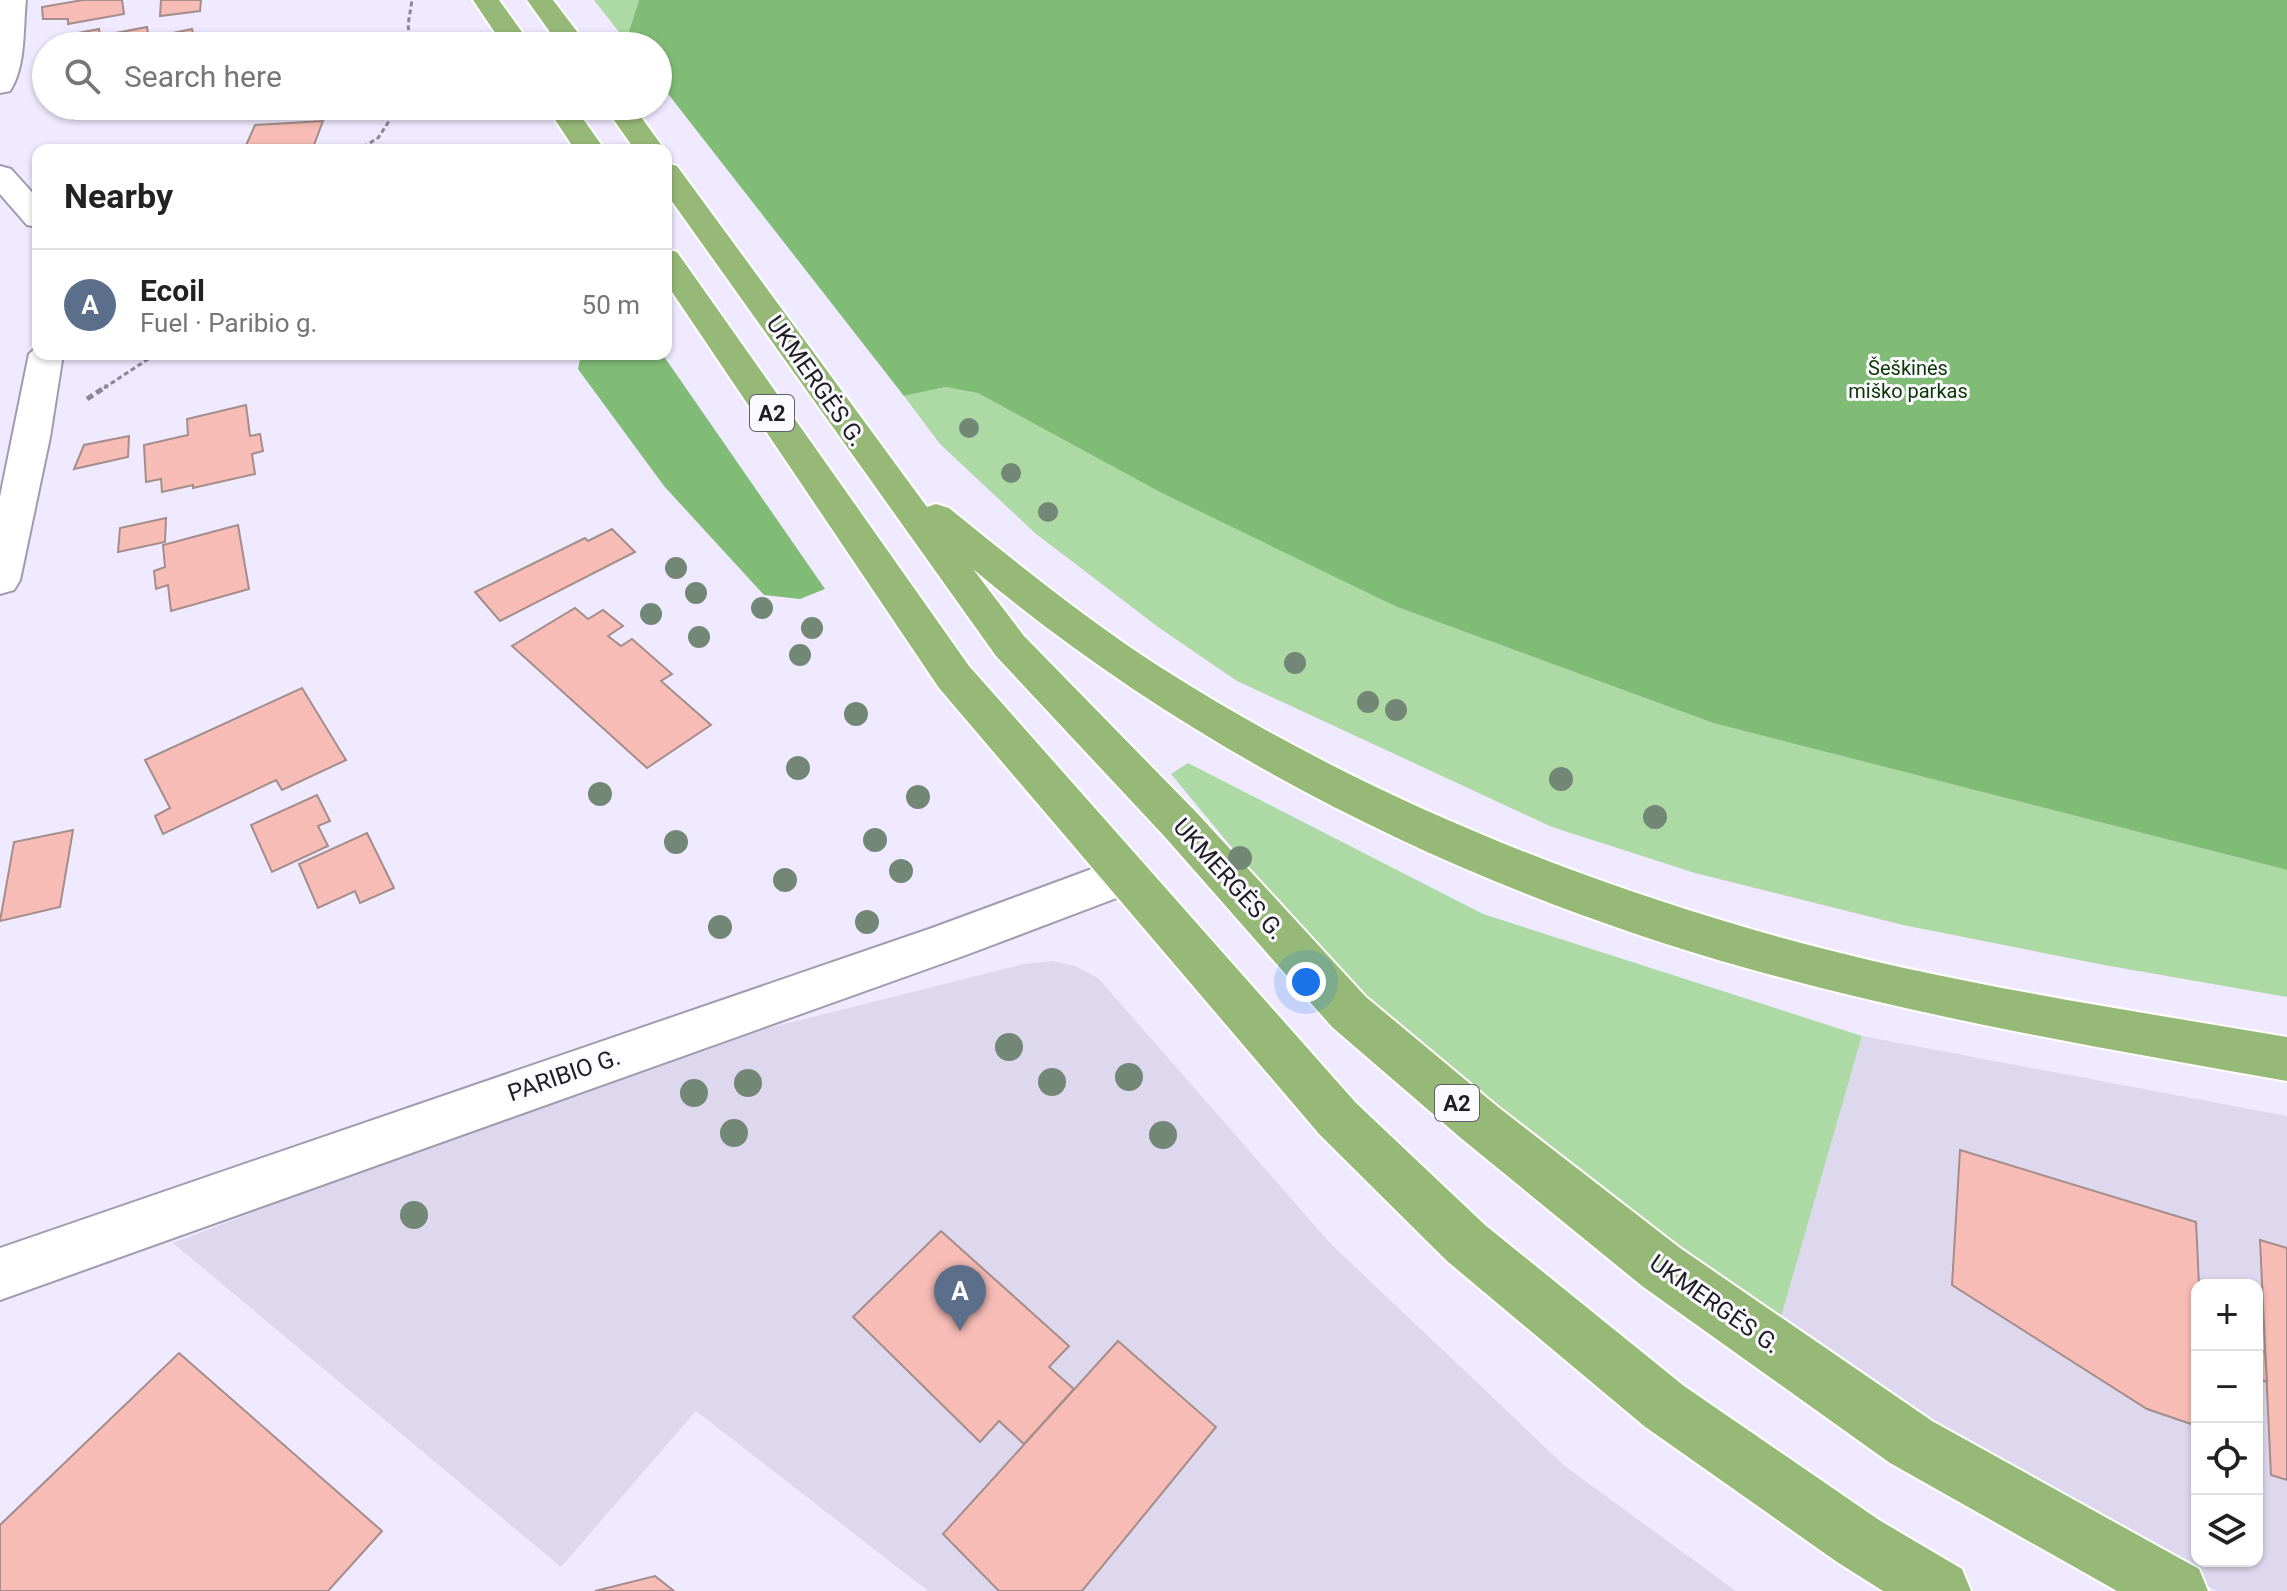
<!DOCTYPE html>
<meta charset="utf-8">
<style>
:root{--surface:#fff;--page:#f6f6f6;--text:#222;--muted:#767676;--line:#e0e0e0;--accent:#1a73e8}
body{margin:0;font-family:Roboto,sans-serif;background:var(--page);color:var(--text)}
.controls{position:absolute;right:24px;bottom:24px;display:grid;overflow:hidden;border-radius:16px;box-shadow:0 2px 6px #0004}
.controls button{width:72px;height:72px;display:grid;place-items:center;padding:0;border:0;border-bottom:2px solid var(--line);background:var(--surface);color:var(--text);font:40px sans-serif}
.you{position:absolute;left:1306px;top:982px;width:28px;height:28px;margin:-20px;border:6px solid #fff;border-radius:50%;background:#1a73e8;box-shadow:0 0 0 12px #1a73e833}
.badge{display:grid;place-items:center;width:52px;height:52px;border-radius:50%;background:var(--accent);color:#fff;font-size:26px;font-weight:700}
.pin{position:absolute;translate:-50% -66px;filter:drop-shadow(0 2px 4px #0008)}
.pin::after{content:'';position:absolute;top:42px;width:28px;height:24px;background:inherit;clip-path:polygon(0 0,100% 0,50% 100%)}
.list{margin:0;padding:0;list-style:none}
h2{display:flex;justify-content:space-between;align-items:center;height:104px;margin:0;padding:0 32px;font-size:34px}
h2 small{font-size:26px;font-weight:400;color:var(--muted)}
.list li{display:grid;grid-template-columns:52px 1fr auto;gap:24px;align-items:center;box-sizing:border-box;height:112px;padding:0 32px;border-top:2px solid var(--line)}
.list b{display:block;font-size:30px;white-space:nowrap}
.list p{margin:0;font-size:26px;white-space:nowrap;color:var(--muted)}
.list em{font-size:26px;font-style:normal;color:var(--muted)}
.icon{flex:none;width:44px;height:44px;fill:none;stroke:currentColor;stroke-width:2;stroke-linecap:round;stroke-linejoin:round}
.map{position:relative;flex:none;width:2287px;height:1591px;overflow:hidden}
.search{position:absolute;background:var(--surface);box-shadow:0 2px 6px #0004;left:32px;top:32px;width:640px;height:88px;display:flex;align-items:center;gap:20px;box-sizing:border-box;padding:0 28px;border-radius:44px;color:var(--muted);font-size:30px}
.panel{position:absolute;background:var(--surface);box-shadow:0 2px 6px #0004;left:32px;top:144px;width:640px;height:216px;border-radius:16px}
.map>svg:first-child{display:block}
.commercial{fill:#ddd8ed;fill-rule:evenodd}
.green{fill:#add9a5}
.forest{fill:#81bc76}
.building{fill:#f7bcb6;stroke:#a48d8a;stroke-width:2}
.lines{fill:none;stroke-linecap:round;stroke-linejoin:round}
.minor-casing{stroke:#a09baf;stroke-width:4}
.highway-casing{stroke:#fff;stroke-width:4}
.path-far1{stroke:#8c8997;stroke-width:3;stroke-dasharray:5 3;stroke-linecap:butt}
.path{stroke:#8c8997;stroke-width:5;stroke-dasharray:7 4;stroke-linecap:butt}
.minor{fill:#fff;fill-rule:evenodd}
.highway{fill:#97b978;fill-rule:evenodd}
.tree{fill:#738776}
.labels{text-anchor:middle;stroke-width:6;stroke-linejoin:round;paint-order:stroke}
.far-park-label{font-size:20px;fill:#0d3605;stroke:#fbfafe}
.shield{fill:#fbfafe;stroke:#626066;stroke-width:2}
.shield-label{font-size:22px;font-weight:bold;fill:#201e25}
.street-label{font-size:24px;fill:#201e25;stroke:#fbfafe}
</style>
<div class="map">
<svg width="2287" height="1591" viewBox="0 0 2287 1591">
<rect width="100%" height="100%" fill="#efeaff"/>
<g class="commercial">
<polygon points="1052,961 1075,966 1098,978 1330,1243 1566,1467 1736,1591 928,1591 696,1411 561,1567 173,1243 669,1053 1024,964"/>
<path d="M1862,1036L2287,1116V1591H2216L1777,1331ZM2197,1285H2257V1561H2197Z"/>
</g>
<g class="green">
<polygon points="594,0 639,0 626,41"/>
<polygon points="946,387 978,392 1397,607 1713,723 2287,870 2287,997 2104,965 1903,925 1695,873 1552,827 1237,681 1158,627 1035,533 940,444 904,396"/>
<path d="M1188,763L1483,914L1862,1036L1777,1331C1643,1226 1505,1126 1381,1009C1304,937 1238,855 1171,774Z"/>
</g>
<g class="forest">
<polygon points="639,0 2287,0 2287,870 1713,723 1397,607 1162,493 978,393 946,387 904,396 658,81 658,46 630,46 626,41"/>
<polygon points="581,354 663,355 825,589 800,599 764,595 664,486 578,369"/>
</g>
<g class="building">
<polygon points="83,0 122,0 124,14 68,24 68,19 43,19 42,7"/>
<polygon points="161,0 201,0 200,11 160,16"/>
<polygon points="147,27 150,46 63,46 62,36 99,29 100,36"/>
<polygon points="192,29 195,43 170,46 168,34"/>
<polygon points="68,106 123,106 73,119"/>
<polygon points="242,106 307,106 240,112"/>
<polygon points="323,121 312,150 244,150 255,125"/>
<polygon points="246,405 250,436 260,434 263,451 252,454 255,474 193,488 193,485 162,492 161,479 146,482 144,445 188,435 187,419"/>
<polygon points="129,436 128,457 74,469 84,445"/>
<polygon points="166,518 165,542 118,552 120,528"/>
<polygon points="238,525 249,589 171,611 168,585 156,589 154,571 165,567 163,545"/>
<polygon points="612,529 635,552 500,621 475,592 585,538 588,541"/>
<polygon points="575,608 588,619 603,610 623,626 608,636 621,646 632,639 672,674 661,681 711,725 647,768 512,646"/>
<polygon points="302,688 346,760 282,790 276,780 163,834 155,816 170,808 145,760"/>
<polygon points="317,795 330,821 318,826 328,846 272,872 251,825"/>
<polygon points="73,830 60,907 0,921 14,842"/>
<polygon points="367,833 394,888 360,903 355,891 318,908 299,864"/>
<polygon points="1960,1150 2196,1222 2199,1285 2197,1426 2147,1409 1952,1285"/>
<polygon points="941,1231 1069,1346 1049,1367 1074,1389 1024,1444 999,1421 980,1442 853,1317"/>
<polygon points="2260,1240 2287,1248 2287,1480 2271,1475"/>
<polygon points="1118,1341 1216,1427 1082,1591 999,1591 943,1534"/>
<polygon points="2257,1350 2265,1352 2267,1382 2257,1378"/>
<polygon points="179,1353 382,1531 328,1591 0,1591 0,1525"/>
<polygon points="655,1576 674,1591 595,1591"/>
</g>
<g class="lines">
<defs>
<g id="minor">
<path d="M0,0H26C23,28 26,67 10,91L0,93Z"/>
<polygon points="0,166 11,169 38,199 38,227 27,225 0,194"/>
<polygon points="38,346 38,354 63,354 50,437 20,580 14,590 0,594 0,497 29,354"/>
<polygon points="1127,856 1143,862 1150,875 1143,888 966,955 0,1300 0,1248 932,928"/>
</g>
<g id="highway">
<polygon points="473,0 499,0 532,46 504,46"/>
<polygon points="527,0 553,0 588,46 560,46"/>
<polygon points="546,106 574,106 605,150 575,150"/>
<polygon points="604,106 633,106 665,150 635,150"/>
<path d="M666,163L677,166L927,507L936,504L949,508C1018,564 1086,619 1160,667C1340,782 1537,866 1741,926C1919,979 2104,1006 2287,1037V1081C2105,1049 1924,1018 1746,968C1466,889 1196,756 973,569L1024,636L1197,813L1366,997L1498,1107L1680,1248L1932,1421L2199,1569L2208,1591H2117L1890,1463L1642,1286L1462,1139L1332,1027L1165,837L996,656L666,193Z"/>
<polygon points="666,249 677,252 969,666 1356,1103 1485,1225 1684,1386 1879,1520 1962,1569 1971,1591 1883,1591 1837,1562 1644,1426 1447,1261 1320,1135 939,688 666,283"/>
</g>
</defs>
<use href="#minor" class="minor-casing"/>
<use href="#highway" class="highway-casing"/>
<g class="path-far1">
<polyline points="411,46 408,25 412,0"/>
<polyline points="363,147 378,138 399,106"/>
<polyline points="104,388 156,354"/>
</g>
<polyline class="path" points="87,399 107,386"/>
<use href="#minor" class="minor"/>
<use href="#highway" class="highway"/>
</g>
<g class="tree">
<circle cx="969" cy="428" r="10"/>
<circle cx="1011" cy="473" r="10"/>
<circle cx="1048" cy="512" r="10"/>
<circle cx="676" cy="568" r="11"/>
<circle cx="696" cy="593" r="11"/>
<circle cx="762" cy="608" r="11"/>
<circle cx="651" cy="614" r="11"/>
<circle cx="812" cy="628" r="11"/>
<circle cx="699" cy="637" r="11"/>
<circle cx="800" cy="655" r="11"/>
<circle cx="1295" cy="663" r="11"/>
<circle cx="1368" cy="702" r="11"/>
<circle cx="1396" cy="710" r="11"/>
<circle cx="856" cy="714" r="12"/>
<circle cx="798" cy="768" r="12"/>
<circle cx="1561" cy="779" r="12"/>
<circle cx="600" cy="794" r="12"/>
<circle cx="918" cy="797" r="12"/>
<circle cx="1655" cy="817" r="12"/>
<circle cx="875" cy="840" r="12"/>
<circle cx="676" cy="842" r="12"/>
<circle cx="1240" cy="858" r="12"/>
<circle cx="901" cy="871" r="12"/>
<circle cx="785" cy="880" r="12"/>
<circle cx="867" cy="922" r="12"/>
<circle cx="720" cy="927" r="12"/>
<circle cx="1009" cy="1047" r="14"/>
<circle cx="1129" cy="1077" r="14"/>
<circle cx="1052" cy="1082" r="14"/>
<circle cx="748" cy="1083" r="14"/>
<circle cx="694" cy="1093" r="14"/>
<circle cx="734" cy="1133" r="14"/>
<circle cx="1163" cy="1135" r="14"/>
<circle cx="414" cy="1215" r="14"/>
</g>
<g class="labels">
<g class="far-park-label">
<text x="1908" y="375">Šeškinės<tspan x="1908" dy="23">miško parkas</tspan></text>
</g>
<g class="shield">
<rect x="750" y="395" width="44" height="36" rx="6"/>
<rect x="1435" y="1085" width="44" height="36" rx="6"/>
</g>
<g class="shield-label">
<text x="772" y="421">A2</text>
<text x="1457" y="1111">A2</text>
</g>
<g class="street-label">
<text transform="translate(816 381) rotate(55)" y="8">UKMERGĖS G.</text>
<text transform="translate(1229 879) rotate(48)" y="8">UKMERGĖS G.</text>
<text transform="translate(564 1075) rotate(-19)" y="8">PARIBIO G.</text>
<text transform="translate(1715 1304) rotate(35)" y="8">UKMERGĖS G.</text>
</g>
</g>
</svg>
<div class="controls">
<button>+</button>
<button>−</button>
<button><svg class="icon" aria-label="locate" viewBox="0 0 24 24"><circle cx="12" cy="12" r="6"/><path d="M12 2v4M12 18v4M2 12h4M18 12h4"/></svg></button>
<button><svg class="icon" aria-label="layers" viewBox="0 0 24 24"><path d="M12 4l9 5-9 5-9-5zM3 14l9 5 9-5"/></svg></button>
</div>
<div class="you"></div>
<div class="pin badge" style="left:960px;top:1331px;background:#5c6f8a">A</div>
<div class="search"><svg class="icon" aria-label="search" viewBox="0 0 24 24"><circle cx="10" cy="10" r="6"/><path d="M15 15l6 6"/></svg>Search here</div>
<section class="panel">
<h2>Nearby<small></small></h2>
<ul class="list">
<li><span class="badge" style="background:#5c6f8a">A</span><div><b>Ecoil</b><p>Fuel · Paribio g.</p></div><em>50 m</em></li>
</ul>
</section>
</div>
